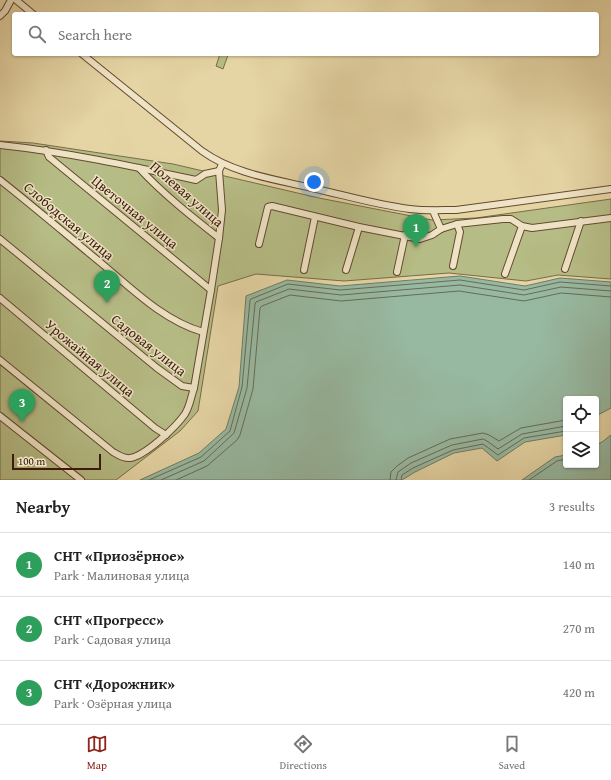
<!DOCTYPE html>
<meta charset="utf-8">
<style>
:root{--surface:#fff;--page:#f6f6f6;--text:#222;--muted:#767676;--line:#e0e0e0;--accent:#8f2418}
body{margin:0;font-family:"Gentium Book Plus",serif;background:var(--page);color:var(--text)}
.controls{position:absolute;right:12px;bottom:12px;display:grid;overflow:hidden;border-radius:4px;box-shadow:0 1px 3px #0004}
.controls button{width:36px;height:36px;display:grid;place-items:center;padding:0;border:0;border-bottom:1px solid var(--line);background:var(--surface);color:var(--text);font:20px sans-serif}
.scale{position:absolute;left:12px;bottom:10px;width:89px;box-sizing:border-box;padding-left:4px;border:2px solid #3c1b0b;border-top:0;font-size:11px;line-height:14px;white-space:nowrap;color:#3c1b0b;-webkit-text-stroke:3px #eee3c4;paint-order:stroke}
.you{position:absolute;left:314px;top:182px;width:14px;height:14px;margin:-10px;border:3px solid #fff;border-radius:50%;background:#1a73e8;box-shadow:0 0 0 6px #1a73e833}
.badge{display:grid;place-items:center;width:26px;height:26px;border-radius:50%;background:var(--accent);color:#fff;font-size:13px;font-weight:700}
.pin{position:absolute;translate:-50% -33px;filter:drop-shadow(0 1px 2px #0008)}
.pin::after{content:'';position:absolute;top:21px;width:14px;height:12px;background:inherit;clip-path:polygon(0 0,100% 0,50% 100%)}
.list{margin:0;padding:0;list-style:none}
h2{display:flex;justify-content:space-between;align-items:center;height:52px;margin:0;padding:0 16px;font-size:17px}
h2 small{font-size:13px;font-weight:400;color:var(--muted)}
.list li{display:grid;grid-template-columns:26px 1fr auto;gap:12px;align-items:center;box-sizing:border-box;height:64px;padding:0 16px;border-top:1px solid var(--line)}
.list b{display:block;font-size:15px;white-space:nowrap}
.list p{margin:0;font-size:13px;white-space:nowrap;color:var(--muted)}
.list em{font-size:13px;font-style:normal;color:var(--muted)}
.icon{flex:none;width:22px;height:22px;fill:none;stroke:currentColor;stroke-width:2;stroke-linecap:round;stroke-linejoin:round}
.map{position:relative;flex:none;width:611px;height:480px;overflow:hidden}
.search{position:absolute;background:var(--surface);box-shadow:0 1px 3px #0004;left:12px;right:12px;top:12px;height:44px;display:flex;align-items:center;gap:10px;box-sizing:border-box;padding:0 14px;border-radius:4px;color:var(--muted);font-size:15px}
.sheet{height:244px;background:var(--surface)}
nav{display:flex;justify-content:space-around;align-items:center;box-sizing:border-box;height:56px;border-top:1px solid var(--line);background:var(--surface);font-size:11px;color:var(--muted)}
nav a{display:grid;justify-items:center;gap:2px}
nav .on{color:var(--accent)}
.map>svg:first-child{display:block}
.green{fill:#b6bc85;stroke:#796c48}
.water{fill:#97b9a1;stroke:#737a65}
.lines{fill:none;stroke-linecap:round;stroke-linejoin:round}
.shore{stroke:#6a6a56;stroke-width:1}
.minor-casing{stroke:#664931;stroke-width:8}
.minor{stroke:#eee3c4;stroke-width:6}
.labels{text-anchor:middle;stroke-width:3;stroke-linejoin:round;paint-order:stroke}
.street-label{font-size:14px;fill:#3c1b0b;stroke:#eee3c4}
</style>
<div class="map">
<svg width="611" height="480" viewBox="0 0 611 480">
<rect width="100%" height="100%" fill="#e5d4a4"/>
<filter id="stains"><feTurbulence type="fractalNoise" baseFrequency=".005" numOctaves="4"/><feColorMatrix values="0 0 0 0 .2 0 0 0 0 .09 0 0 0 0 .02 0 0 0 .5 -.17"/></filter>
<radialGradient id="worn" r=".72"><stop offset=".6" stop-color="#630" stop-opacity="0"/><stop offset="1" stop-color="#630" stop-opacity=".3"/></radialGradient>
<g class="green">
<polygon points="220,54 228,55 223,69 216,66"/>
<polygon points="0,141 33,143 173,164 319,198 432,220 476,218 611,199 611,279 558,275 526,281 449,273 344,281 256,274 218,286 198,411 180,431 116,480 0,480"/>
</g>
<g class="water">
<polygon points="460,276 525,286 560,278 611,282 611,408 596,416 596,399 566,399 566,435 525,442 497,461 482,448 454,453 415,472 402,480 140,480 199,453 226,429 239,387 246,296 287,280 340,286"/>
<polygon points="611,435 611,480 522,480 555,457 566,455 566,465 596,465 596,445 602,442"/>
</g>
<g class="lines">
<g class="shore">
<polyline points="149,480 201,457 230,431 242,387 250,300 251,299 288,284 340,290 460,280 524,290 560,282 611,286"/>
<polyline points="161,480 204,461 234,433 247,388 255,304 256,302 289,289 341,295 460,285 524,295 561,287 611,291"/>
<polyline points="176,480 207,466 237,440 240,435 253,389 260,308 262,306 290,295 341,301 459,291 524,301 561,293 611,297"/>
<polyline points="390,480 391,472 397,466 408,458 450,439 483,433 489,435 499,441 521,428 566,420"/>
<polyline points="396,480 398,472 411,463 452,445 483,439 487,441 498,449 522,434 566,426"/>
<polyline points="401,480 402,475 413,468 453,450 483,444 498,455 524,438 566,431"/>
<polyline points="529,480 557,461 566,459"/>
</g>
<defs>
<g id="minor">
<polyline points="16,0 33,14"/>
<polyline points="0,16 5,11 11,0"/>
<path d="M82,54L202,151C234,174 274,179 312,188C344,195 377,205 410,209C425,211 441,210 456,210L611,189"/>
<path d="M0,145C66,152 131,166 196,180L205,174L219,171"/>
<polyline points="46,150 49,157 211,290"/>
<path d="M139,168C163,194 191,216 219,238"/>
<path d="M0,180C34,207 67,235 101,263C132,289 164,321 203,332"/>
<polyline points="433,211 441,229"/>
<polyline points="0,239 157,368 182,386 194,388"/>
<polyline points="259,244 268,207 272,206 359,227 420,239 432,235 441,229 457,224 503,219 511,219 522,226 532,228 611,218"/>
<polyline points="453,266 460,232 457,224"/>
<polyline points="565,269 581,221"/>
<polyline points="304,270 315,217"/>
<polyline points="346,270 359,227"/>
<polyline points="397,272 405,235"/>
<polyline points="505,274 522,226"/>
<polyline points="0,298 155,428 166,435"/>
<path d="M0,360L113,452C118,455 124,459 130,458C145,456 176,427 185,414C190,406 191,397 194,388L211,290L219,238L222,210L219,171L222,164"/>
<polyline points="0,416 81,480"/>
</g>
</defs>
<use href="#minor" class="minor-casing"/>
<use href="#minor" class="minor"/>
</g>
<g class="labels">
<g class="street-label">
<text transform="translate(187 194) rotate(41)" y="5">Полевая улица</text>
<text transform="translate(135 212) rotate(39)" y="5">Цветочная улица</text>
<text transform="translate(69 221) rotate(40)" y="5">Слободская улица</text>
<text transform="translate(149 345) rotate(38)" y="5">Садовая улица</text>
<text transform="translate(90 358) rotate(40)" y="5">Урожайная улица</text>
</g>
</g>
<rect width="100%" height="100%" filter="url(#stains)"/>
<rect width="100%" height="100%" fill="url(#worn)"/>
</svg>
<div class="controls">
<button><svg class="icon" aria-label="locate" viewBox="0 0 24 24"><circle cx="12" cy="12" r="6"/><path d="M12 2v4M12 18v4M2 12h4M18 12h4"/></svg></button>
<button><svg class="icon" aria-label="layers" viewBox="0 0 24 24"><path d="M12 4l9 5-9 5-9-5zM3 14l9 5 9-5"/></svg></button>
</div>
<div class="scale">100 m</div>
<div class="you"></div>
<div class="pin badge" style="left:416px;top:247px;background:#2e9e5b">1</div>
<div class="pin badge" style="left:107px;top:303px;background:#2e9e5b">2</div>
<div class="pin badge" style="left:22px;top:422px;background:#2e9e5b">3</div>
<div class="search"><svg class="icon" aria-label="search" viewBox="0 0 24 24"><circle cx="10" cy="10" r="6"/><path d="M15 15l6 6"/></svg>Search here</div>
</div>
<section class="sheet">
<h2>Nearby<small>3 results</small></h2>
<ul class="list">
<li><span class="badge" style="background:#2e9e5b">1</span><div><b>СНТ «Приозёрное»</b><p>Park · Малиновая улица</p></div><em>140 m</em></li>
<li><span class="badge" style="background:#2e9e5b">2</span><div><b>СНТ «Прогресс»</b><p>Park · Садовая улица</p></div><em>270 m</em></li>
<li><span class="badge" style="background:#2e9e5b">3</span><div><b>СНТ «Дорожник»</b><p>Park · Озёрная улица</p></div><em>420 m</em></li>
</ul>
</section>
<nav>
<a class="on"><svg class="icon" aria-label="map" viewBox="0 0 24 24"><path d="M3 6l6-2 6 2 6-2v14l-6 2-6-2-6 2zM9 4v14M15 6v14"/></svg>Map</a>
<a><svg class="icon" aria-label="directions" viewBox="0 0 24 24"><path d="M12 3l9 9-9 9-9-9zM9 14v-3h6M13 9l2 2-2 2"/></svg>Directions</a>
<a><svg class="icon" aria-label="saved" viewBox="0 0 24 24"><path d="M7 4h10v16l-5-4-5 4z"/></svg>Saved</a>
</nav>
